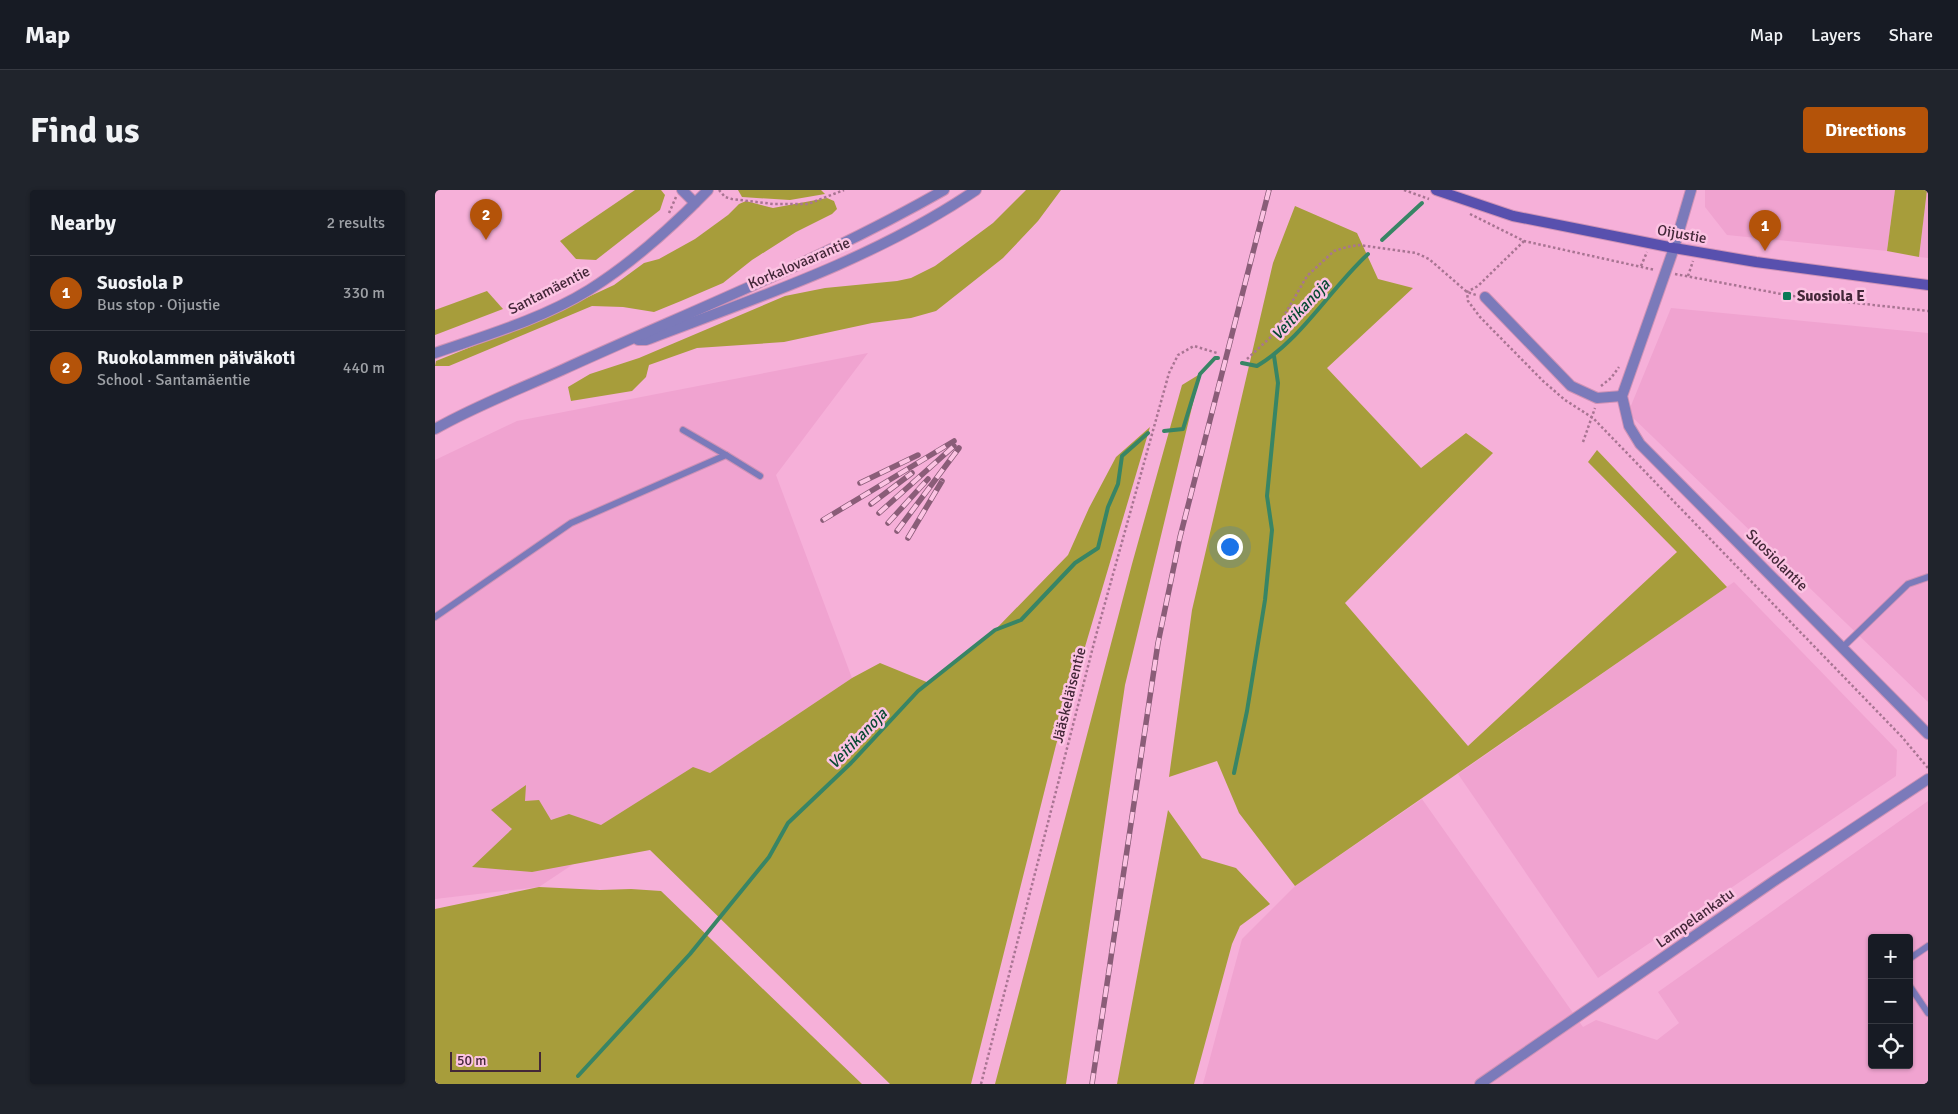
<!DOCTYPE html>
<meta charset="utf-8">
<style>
:root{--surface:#171b24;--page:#20242c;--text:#f1f3f6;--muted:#9ea1a6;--line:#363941;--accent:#b45309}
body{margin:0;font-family:Signika,sans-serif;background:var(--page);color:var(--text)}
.controls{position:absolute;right:15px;bottom:15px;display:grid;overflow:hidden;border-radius:5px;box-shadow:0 1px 4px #0004}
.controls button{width:45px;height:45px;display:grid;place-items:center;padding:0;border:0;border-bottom:1px solid var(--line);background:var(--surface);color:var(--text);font:25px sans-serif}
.scale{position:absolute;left:15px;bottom:12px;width:91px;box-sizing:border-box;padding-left:5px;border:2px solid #432738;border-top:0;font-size:14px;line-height:18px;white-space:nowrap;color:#432738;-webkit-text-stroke:4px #fcc3e3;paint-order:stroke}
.you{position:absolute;left:794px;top:356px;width:18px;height:18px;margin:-12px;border:4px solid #fff;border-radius:50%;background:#1a73e8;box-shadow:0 0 0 8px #1a73e833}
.badge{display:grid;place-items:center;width:32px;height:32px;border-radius:50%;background:var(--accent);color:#fff;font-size:16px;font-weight:700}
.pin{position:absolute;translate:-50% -41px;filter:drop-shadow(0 1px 2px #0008)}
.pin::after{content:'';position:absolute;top:26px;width:18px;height:15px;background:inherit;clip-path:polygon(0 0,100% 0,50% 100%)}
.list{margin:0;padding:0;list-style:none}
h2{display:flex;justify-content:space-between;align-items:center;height:65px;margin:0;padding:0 20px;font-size:21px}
h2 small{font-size:16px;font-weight:400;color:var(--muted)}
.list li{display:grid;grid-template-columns:32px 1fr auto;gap:15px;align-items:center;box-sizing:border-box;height:75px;padding:0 20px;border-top:1px solid var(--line)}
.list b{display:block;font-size:19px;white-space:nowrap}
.list p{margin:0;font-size:16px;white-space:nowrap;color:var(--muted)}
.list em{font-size:16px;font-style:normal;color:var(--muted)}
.icon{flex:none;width:28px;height:28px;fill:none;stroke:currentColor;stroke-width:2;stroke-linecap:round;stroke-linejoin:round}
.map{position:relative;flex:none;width:1493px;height:894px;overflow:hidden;border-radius:5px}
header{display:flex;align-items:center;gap:30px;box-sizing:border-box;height:70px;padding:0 25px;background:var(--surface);border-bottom:1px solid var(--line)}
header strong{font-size:24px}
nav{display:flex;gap:28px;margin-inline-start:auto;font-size:18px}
.intro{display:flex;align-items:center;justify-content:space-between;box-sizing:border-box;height:120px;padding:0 30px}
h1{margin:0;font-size:35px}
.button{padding:12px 22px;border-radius:5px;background:var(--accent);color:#fff;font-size:18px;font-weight:700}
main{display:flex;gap:30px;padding:0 30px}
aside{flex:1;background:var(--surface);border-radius:5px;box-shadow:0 1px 4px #0004}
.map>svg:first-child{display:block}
.built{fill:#f0a3d0;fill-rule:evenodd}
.green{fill:#a79d3b}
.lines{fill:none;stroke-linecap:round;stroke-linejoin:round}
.stream{stroke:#388565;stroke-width:4}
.service-casing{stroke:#cf92b6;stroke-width:8}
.minor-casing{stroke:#cf92b6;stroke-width:12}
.tertiary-casing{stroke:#cf92b6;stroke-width:12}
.secondary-casing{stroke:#cf92b6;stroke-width:12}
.path{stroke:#a87492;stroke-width:2.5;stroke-dasharray:2.5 2.5;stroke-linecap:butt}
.service{stroke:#7b7aba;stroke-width:6}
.minor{stroke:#7b7aba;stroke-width:10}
.tertiary{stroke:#7b7aba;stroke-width:10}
.secondary{stroke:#5850ae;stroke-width:10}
.rail-casing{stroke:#8a5d78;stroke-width:5.5}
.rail{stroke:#fcc3e3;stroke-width:4;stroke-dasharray:11;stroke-linecap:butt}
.poi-dot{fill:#097a56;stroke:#fcc3e3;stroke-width:2}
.labels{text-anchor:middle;stroke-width:5;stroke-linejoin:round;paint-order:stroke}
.street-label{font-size:15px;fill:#432738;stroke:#fcc3e3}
.poi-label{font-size:15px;font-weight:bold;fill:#432738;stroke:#fcc3e3;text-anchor:start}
.water-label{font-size:16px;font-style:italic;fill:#094a33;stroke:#fcc3e3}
</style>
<header>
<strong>Map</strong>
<nav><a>Map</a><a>Layers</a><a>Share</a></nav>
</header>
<div class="intro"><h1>Find us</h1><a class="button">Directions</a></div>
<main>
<aside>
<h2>Nearby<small>2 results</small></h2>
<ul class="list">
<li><span class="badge">1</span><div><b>Suosiola P</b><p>Bus stop · Oijustie</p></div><em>330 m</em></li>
<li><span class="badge">2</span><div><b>Ruokolammen päiväkoti</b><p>School · Santamäentie</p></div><em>440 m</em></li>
</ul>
</aside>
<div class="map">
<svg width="1493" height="894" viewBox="0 0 1493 894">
<rect width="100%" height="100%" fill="#f6b0d9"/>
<g class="built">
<polygon points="1270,0 1460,0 1452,61 1292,45 1270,17"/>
<polygon points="1492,0 1493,0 1493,68 1484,67"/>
<polygon points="1236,118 1493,143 1493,512 1193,223"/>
<polygon points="433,163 341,285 417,488 104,697 0,709 0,270 82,231"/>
<polygon points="1299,392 1462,560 1461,586 1163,788 1023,584"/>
<path d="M987,609L1148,837L1161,830L1222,850L1244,833L1223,802L1493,611V894H768L807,749L860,696ZM1437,748H1474V875H1437Z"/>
</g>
<g class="green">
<polygon points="200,0 226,0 230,5 225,20 161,70 141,69 125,51"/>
<polygon points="303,0 386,0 390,4 355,10 307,7"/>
<polygon points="591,0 626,0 603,31 568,68 501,121 476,128 437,133 349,152 262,158 214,175 211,187 197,201 136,211 133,197 155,184 204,168 350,106 390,98 462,91 476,88 500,76 558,33"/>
<polygon points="1460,0 1492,0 1484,67 1452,61"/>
<polygon points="392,8 399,11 402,19 397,24 361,42 317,70 288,93 246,111 219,122 188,117 157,116 14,176 0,176 1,171 110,127 179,95 209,73 224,69 260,49 293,25 304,14 311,11 338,18"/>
<polygon points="860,16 922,43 943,89 978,98 892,178 986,278 1031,243 1058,263 910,413 1033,556 1242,362 1153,272 1162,260 1292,397 860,696 804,623 782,571 734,587 757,420 838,73"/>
<polygon points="52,101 68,119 0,145 0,120"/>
<polygon points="765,184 690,495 631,894 560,894 697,374 747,195"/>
<polygon points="715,237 621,555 536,894 455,894 215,660 97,682 37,677 77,639 56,620 91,595 90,611 104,610 116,630 134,624 166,635 258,577 275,583 417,488 445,473 494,493 560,440 633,365 654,318 681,267"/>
<polygon points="733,620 767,668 801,678 835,714 805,736 797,754 759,894 682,894"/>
<polygon points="104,697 165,700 196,699 226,701 427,894 0,894 0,719"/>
</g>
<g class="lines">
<g class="stream">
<polyline points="947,50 987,13"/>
<path d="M807,173L822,176C867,149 895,99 933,64"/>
<polyline points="729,241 748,239 765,184 780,168 783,168"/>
<polyline points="799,583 812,521 830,410 837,340 832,306 843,193 839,166"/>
<polyline points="143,886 255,764 334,667 353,633 416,573 483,501 560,440 586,430 640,373 663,358 673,317 683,294 687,266 713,243"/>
</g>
<defs>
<g id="service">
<polyline points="248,240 291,265"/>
<polyline points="0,427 136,333 291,265 325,286"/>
<polyline points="1407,458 1473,394 1493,387"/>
<polyline points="1474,769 1493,756"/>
<polyline points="1474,795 1493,823"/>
</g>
<g id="minor">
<polyline points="247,0 260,13"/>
<polyline points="1256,0 1239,58 1187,206 1194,236 1205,254 1493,544"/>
<polyline points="1050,107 1136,196 1162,208 1187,206"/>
<path d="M0,163C52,145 107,129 154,100C197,73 238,36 273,0"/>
<polyline points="1045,894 1339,691 1493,589"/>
</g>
<g id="tertiary">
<path d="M203,150H211C324,107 441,68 541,0"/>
<path d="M0,239C40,216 85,199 127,180C254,122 387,70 509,0"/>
</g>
<polyline id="secondary" points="1001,0 1078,26 1239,58 1321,72 1493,95"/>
</defs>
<use href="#service" class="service-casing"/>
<use href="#minor" class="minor-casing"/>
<use href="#tertiary" class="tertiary-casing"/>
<use href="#secondary" class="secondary-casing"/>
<g class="path">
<polyline points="284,0 290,7 297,9 338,14 373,14 409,0"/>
<polyline points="969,0 994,9"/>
<polyline points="234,23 241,7"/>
<polyline points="1035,24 1089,51 1220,80"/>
<polyline points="1089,51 1043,96 1032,102 1033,111 1045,127 1108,191 1130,210 1158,228 1467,547 1493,578"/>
<polyline points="1206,76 1212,62"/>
<polyline points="1240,84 1357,106 1493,121"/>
<polyline points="1253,86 1258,71"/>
<polyline points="812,169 838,145 872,86 899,61 912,57 924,55 981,63 994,69 1032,102 1041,105"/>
<polyline points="1166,196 1176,188 1184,177"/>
<polyline points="1148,252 1160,218"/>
<polyline points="546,894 660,449 734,183 743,165 759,156 782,163"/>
</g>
<use href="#service" class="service"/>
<use href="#minor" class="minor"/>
<use href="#tertiary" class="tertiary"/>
<use href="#secondary" class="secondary"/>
<defs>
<g id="rail">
<polyline points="425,293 483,265"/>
<polyline points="436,314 477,283"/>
<polyline points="444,323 519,256"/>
<polyline points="388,330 519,251"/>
<polyline points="453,333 493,289"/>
<polyline points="462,341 524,258"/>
<polyline points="473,348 507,291"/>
<polyline points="657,894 723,453 745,347 834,0"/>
</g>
</defs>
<use href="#rail" class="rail-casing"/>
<use href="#rail" class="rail"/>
</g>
<rect class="poi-dot" x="1347" y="101" width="10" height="10" rx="2.5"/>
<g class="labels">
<g class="street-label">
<text transform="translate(1247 44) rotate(10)" y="5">Oijustie</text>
<text transform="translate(364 73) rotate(-23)" y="5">Korkalovaarantie</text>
<text transform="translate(114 100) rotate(-27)" y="5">Santamäentie</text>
<text transform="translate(1342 370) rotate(45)" y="5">Suosiolantie</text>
<text transform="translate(634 505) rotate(-76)" y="5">Jääskeläisentie</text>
<text transform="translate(1260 728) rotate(-35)" y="5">Lampelankatu</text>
</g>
<g class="poi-label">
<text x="1362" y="111">Suosiola E</text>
</g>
<g class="water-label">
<text transform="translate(865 119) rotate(-47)" y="6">Veitikanoja</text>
<text transform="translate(422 548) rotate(-46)" y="6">Veitikanoja</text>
</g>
</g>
</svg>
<div class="controls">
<button>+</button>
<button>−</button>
<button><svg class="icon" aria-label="locate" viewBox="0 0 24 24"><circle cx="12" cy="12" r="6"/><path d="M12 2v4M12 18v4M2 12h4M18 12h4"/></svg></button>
</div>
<div class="scale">50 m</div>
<div class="you"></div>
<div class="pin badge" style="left:1330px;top:61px">1</div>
<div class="pin badge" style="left:51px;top:50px">2</div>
</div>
</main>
